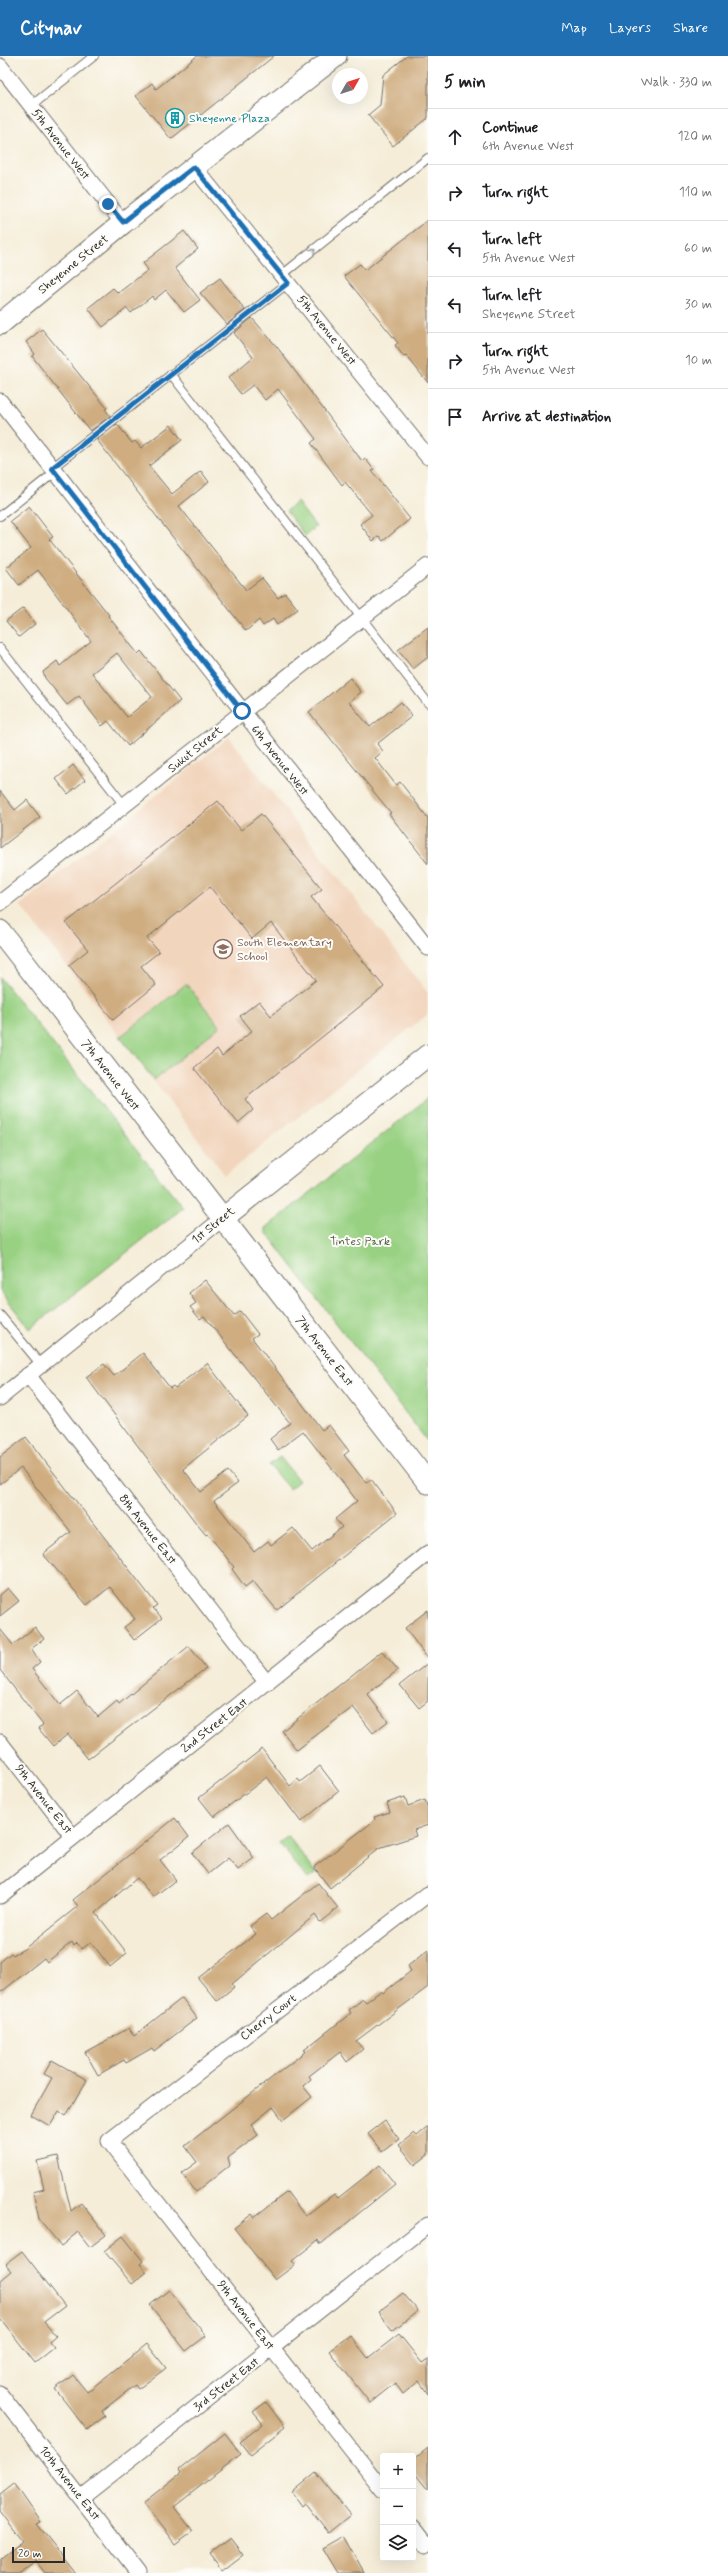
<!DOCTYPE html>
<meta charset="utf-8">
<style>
:root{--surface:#fff;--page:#f6f6f6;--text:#202124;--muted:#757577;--line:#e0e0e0;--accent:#1f6fb2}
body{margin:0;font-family:Mynerve,sans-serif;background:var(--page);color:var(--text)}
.controls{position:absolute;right:12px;bottom:12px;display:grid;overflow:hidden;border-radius:4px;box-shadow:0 4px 16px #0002}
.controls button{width:36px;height:36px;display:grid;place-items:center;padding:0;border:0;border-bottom:1px solid var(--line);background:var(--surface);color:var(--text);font:20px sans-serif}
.compass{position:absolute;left:332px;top:12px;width:36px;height:36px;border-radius:50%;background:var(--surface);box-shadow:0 4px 16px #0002;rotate:51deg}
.scale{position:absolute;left:12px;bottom:10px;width:53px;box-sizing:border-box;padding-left:4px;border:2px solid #2b2b2b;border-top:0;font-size:11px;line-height:14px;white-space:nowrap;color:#2b2b2b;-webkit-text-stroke:3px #fdfcf7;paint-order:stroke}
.stop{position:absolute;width:12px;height:12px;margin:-9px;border:3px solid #1f6fb2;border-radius:50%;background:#fff}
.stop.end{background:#1f6fb2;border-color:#fff;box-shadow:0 1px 4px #0008}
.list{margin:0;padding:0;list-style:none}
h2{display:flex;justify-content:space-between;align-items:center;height:52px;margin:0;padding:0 16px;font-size:17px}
h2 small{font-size:13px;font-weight:400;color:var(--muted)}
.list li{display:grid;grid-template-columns:26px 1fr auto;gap:12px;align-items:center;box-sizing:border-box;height:56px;padding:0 16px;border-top:1px solid var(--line)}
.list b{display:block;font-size:15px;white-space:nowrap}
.list p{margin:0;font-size:13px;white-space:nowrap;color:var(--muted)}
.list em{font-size:13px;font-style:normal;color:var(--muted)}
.icon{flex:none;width:22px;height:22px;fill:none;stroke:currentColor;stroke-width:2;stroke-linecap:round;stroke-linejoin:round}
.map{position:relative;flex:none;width:428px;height:2517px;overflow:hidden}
header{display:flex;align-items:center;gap:24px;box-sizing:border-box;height:56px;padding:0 20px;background:var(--accent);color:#fff}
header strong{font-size:19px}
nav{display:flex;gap:22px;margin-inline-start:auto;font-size:14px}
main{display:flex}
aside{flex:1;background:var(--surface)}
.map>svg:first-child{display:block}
.built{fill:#f2d5bd}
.green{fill:#99d183;stroke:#627e57}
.building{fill:#cfad81;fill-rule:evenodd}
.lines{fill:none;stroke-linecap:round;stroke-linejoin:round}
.lane-casing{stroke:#726f68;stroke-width:10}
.street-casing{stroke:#726f68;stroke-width:17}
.secondary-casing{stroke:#726f68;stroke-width:23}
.lane{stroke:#fff;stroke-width:8}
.street{stroke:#fff;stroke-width:15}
.secondary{stroke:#fff;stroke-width:21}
.oneway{stroke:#a0a0a0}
.route{stroke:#1f6fb2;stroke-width:5}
.labels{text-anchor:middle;stroke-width:4;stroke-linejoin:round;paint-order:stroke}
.culture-label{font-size:12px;fill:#0d838f;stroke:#fdfcf7;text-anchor:start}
.street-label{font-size:12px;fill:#2b2b2b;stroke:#fdfcf7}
.education-label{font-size:12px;fill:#785e54;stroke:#fdfcf7;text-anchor:start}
.park-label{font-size:12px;fill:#4c5d45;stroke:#fdfcf7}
</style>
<header>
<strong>Citynav</strong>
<nav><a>Map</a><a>Layers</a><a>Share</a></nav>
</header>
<main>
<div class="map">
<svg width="428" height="2517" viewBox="0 0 428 2517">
<rect width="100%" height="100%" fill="#fdfcf7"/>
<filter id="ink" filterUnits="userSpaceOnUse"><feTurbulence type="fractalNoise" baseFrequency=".025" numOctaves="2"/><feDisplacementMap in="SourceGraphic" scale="8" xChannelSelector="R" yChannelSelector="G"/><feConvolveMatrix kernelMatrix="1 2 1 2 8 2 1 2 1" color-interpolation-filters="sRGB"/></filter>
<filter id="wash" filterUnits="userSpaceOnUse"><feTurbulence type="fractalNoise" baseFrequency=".012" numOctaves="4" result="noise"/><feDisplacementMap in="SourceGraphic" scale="16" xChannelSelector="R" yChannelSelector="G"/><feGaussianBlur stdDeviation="0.9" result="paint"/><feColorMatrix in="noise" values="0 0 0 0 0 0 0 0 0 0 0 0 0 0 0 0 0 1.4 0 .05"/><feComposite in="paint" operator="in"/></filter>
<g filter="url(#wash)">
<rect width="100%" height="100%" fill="#f5edd8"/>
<polygon class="built" points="229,681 428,937 428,958 225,1119 20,849"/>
<g class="green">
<polygon points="297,446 316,471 305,480 286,455"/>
<polygon points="0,921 183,1152 30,1273 0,1235"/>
<polygon points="186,928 220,970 154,1024 120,981"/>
<polygon points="428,1042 428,1386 266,1176 266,1172"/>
<polygon points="280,1401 299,1425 289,1433 269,1409"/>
<polygon points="288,1780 316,1817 308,1823 279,1787"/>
</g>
<g id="blocks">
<g class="building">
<polygon points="197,0 274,0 171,83 136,40 152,27 156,33"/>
<polygon points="407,0 428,0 428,62 393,90 368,59 380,49 383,19"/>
<polygon points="428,164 428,327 406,299 404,301 395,289 398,287 344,220 360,208 365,214"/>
<polygon points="184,175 198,193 175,212 200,244 184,256 166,234 154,244 152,240 131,257 127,252 103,271 88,252 113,232 118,237 148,214 143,207"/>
<polygon points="220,222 245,254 227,268 200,237"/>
<polygon points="252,262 277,291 362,405 365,402 374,414 372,415 410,463 383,485 379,480 373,485 360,468 372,459 345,426 342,429 311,387 316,383 278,333 265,344 253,329 241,338 228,322 253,301 234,277"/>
<polygon points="42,273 107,352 105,353 110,360 90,375 32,300 35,298 26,286"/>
<polygon points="117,368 132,387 135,385 141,392 171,369 182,384 149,410 172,438 201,415 209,426 179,450 246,534 262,522 278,542 285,537 298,553 277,569 273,563 263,570 259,564 246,575 97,384"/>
<path d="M29,450L53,481L49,483L109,559L108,560L138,598L141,595L180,645L128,690L108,665L102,670L79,640L67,649L45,622L43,616L57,605L60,610L91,585L38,514L19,529L6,512L31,492L10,465ZM117,597L152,641L127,661L92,617Z"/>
<polygon points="23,552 35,568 19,581 6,565"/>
<polygon points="428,571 428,601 413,613 398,594"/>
<polygon points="350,622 361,636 349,646 370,671 401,646 412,660 377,688 383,695 375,702 396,729 400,726 428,762 428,808 389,758 391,757 309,656"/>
<polygon points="73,709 85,724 68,738 56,723"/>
<polygon points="0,735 15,754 27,744 40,761 0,792"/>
<polygon points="218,745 241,774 261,758 322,833 311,841 384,931 245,1043 253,1054 238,1067 194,1012 217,993 222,1000 252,975 240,960 259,945 271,960 316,924 271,867 252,883 210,831 147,882 159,896 141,910 156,929 113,964 69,909 88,894 66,867"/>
<polygon points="205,1224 234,1260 240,1255 258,1278 252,1282 322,1374 329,1369 349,1395 344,1399 366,1427 371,1423 397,1457 277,1554 253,1525 245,1531 232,1513 234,1511 208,1478 206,1479 196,1467 86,1321 104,1308 114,1320 143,1297 170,1332 173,1330 175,1332 207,1307 248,1360 183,1413 201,1436 228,1415 238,1427 214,1445 254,1496 268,1485 271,1489 293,1472 312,1495 342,1471 335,1463 357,1445 303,1375 278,1394 270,1383 290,1367 204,1260 200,1263 190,1251 196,1247 189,1237"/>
<polygon points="26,1381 157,1549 153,1552 162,1562 134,1584 124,1571 135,1563 110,1531 87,1549 43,1498 71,1476 21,1412 0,1428 0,1401"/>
<polygon points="8,1532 19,1545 0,1560 0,1539"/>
<polygon points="428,1554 428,1603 405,1572"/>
<polygon points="35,1571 44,1583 31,1593 40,1606 32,1613 60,1649 77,1635 98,1661 117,1645 119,1648 189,1590 206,1612 88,1703 68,1678 53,1690 38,1672 43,1669 0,1614 0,1573 13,1589"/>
<polygon points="382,1595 398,1614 367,1638 388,1665 373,1677 353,1651 297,1694 282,1675"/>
<polygon points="428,1607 428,1645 419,1652 400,1629"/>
<polygon points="262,1693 290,1730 298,1723 300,1726 320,1710 339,1735 301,1766 267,1721 214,1761 199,1742"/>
<polygon points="405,1741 408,1750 425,1744 428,1753 428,1769 414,1774 416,1780 379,1792 330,1832 314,1811 375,1764 374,1761 390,1756 387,1747"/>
<polygon points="175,1762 189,1781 160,1804 176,1824 153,1841 137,1822 96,1857 127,1897 110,1911 91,1886 82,1893 77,1887 74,1890 72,1886 47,1906 44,1902 0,1937 0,1906 11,1897 13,1899 24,1893 78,1850 73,1844"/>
<polygon points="229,1767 254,1802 238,1814 228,1802 208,1818 192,1797"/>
<polygon points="318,1827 338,1852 320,1866 315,1859 232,1928 234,1931 217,1945 198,1922 256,1878 250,1870 266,1858 271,1864"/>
<polygon points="428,1894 428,1931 356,1985 363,1993 347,2006 340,1996 309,2020 311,2023 303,2030 312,2041 283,2064 273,2051 251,2069 258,2079 228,2102 230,2109 196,2136 182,2117 197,2106 185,2090 306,1995 304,1994 351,1957 349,1954 363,1943 366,1946 381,1935 383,1937 411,1915 408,1910"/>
<polygon points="182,1942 197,1962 154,1995 152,1992 126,2007 124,2004 98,2019 85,1996 129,1972 134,1980"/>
<polygon points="52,2004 87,2024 66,2060 59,2055 50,2070 31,2059 52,2022 44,2018"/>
<polygon points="385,2065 399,2083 382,2096 368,2078"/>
<polygon points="428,2071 428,2099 415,2109 399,2089 414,2077 417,2080"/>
<polygon points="58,2100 71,2155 81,2147 106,2179 90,2191 78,2176 61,2190 39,2163 33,2136 44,2133 37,2105"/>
<polygon points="380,2109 395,2128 321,2188 318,2184 292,2205 295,2209 275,2224 234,2172 252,2158 254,2161 287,2136 305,2160 334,2138 338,2142"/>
<polygon points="123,2180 143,2205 140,2208 147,2216 132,2228 104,2195"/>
<polygon points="22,2195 65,2250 44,2266 56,2280 49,2286 54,2292 35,2307 0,2262 0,2224 11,2215 5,2208"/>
<polygon points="169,2234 206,2280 186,2295 150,2249"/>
<polygon points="403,2237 418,2255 392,2275 378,2256"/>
<polygon points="399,2278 422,2307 428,2303 428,2338 419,2325 403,2338 395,2327 370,2347 329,2295 350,2279 368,2302"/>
<polygon points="147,2288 166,2312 138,2333 135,2329 102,2355 105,2360 87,2374 55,2333 73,2319 87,2336"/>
<polygon points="266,2346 285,2371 250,2399 240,2386 263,2368 253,2356"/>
<polygon points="225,2377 241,2398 174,2451 193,2475 175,2488 143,2447 181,2417 179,2414"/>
<polygon points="428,2392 428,2434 413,2415 413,2404"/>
<polygon points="316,2416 350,2459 328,2477 305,2447 302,2450 292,2436"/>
<polygon points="14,2427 41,2466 37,2468 76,2517 45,2517 35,2504 19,2517 0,2517 0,2503 23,2485 0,2455 0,2438"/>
<polygon points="343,2480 364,2517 337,2517 322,2492"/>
<polygon points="230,2482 243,2499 223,2514 210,2497"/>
</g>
</g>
</g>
<g filter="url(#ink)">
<use href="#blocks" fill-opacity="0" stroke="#726f68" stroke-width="1"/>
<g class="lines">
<defs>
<g id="lane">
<polyline points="31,50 94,0"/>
<polyline points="282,219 428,102"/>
<polyline points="171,318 428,647"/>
<polyline points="52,412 288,227"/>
<polyline points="0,460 55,416"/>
<polyline points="0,592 124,749"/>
<polyline points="0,1259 41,1309"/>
</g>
<g id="street">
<polyline points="0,10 123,167"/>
<polyline points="194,111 428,401"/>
<polyline points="0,345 428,892"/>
<polyline points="0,847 428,510"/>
<polyline points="28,1319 267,1627"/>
<polyline points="0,1342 222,1163"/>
<polyline points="0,1686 73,1781"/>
<polyline points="0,1840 428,1497"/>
<polyline points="0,2338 139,2517"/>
<polyline points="383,2434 109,2085 428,1838"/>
<polyline points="81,2442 428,2169"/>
<polyline points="413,2472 426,2489 428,2487"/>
</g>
<g id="secondary">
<polyline points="0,268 123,167 336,0"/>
<polyline points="0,875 428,1427"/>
<polyline points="222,1163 428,999"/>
</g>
</defs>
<use href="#lane" class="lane-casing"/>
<use href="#street" class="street-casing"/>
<use href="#secondary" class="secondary-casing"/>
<use href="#lane" class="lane"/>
<use href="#street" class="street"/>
<use href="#secondary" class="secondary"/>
</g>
<defs><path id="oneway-chevron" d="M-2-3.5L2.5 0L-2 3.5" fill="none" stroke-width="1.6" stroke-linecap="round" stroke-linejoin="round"/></defs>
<use class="oneway" href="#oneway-chevron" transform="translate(313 195) rotate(-39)"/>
</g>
<g class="lines" filter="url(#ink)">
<polyline class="route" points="108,148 123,166 194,111 288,227 52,412 242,655"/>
</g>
<defs>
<symbol id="building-ring" viewBox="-11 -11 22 22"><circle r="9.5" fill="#fdfcf7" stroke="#0f9aa8" stroke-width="1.5"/><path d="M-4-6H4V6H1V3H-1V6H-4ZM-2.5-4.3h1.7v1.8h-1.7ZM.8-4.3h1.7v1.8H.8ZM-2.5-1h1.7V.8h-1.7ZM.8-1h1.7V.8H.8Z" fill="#0f9aa8"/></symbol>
<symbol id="school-ring" viewBox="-11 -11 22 22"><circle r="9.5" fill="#fdfcf7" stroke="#8d6e63" stroke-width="1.5"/><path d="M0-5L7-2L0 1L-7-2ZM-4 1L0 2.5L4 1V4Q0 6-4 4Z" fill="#8d6e63"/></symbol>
</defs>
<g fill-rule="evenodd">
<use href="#building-ring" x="164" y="51" width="22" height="22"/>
<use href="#school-ring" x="212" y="882" width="22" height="22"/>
</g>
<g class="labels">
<g class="culture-label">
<text x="189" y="66">Sheyenne Plaza</text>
</g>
<g class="street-label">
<text transform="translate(61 88) rotate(52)" y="4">5th Avenue West</text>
<text transform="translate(73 208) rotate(-39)" y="4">Sheyenne Street</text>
<text transform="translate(327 274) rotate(51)" y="4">5th Avenue West</text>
<text transform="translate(195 693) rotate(-39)" y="4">Sukut Street</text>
<text transform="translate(280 704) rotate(52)" y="4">6th Avenue West</text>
<text transform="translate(111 1019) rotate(52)" y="4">7th Avenue West</text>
<text transform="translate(213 1169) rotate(-39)" y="4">1st Street</text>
<text transform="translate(325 1295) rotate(52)" y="4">7th Avenue East</text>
<text transform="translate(148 1473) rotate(52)" y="4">8th Avenue East</text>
<text transform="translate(214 1669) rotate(-38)" y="4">2nd Street East</text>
<text transform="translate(44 1743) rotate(52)" y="4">9th Avenue East</text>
<text transform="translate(268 1961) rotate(-38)" y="4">Cherry Court</text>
<text transform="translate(246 2259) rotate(52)" y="4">9th Avenue East</text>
<text transform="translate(226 2328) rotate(-38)" y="4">3rd Street East</text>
<text transform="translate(70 2427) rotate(52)" y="4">10th Avenue East</text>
</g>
<g class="education-label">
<text x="237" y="890">South Elementary<tspan x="237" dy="14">School</tspan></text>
</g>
<g class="park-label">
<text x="360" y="1189">Tintes Park</text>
</g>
</g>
</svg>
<div class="controls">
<button>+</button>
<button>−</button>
<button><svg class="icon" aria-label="layers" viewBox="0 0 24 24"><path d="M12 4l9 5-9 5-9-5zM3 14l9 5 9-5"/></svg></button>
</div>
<svg class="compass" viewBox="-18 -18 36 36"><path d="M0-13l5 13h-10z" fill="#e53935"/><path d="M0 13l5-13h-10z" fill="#757577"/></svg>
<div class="scale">20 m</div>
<div class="stop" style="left:242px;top:655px"></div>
<div class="stop end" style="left:108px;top:148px"></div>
</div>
<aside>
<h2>5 min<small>Walk · 330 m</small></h2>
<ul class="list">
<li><svg class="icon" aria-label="ahead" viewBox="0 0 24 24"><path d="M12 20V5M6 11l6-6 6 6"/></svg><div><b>Continue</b><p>6th Avenue West</p></div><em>120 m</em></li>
<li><svg class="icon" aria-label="right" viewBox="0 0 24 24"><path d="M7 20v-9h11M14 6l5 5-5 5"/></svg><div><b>Turn right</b></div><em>110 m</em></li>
<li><svg class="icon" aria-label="left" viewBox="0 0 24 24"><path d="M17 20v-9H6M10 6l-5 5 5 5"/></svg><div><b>Turn left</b><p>5th Avenue West</p></div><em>60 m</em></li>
<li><svg class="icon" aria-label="left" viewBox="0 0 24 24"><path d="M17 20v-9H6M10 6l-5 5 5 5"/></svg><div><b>Turn left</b><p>Sheyenne Street</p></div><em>30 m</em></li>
<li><svg class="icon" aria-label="right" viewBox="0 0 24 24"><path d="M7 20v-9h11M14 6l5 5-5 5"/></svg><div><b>Turn right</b><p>5th Avenue West</p></div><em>10 m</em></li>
<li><svg class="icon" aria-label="arrive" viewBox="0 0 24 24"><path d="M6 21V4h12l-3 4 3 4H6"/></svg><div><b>Arrive at destination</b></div></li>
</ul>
</aside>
</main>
